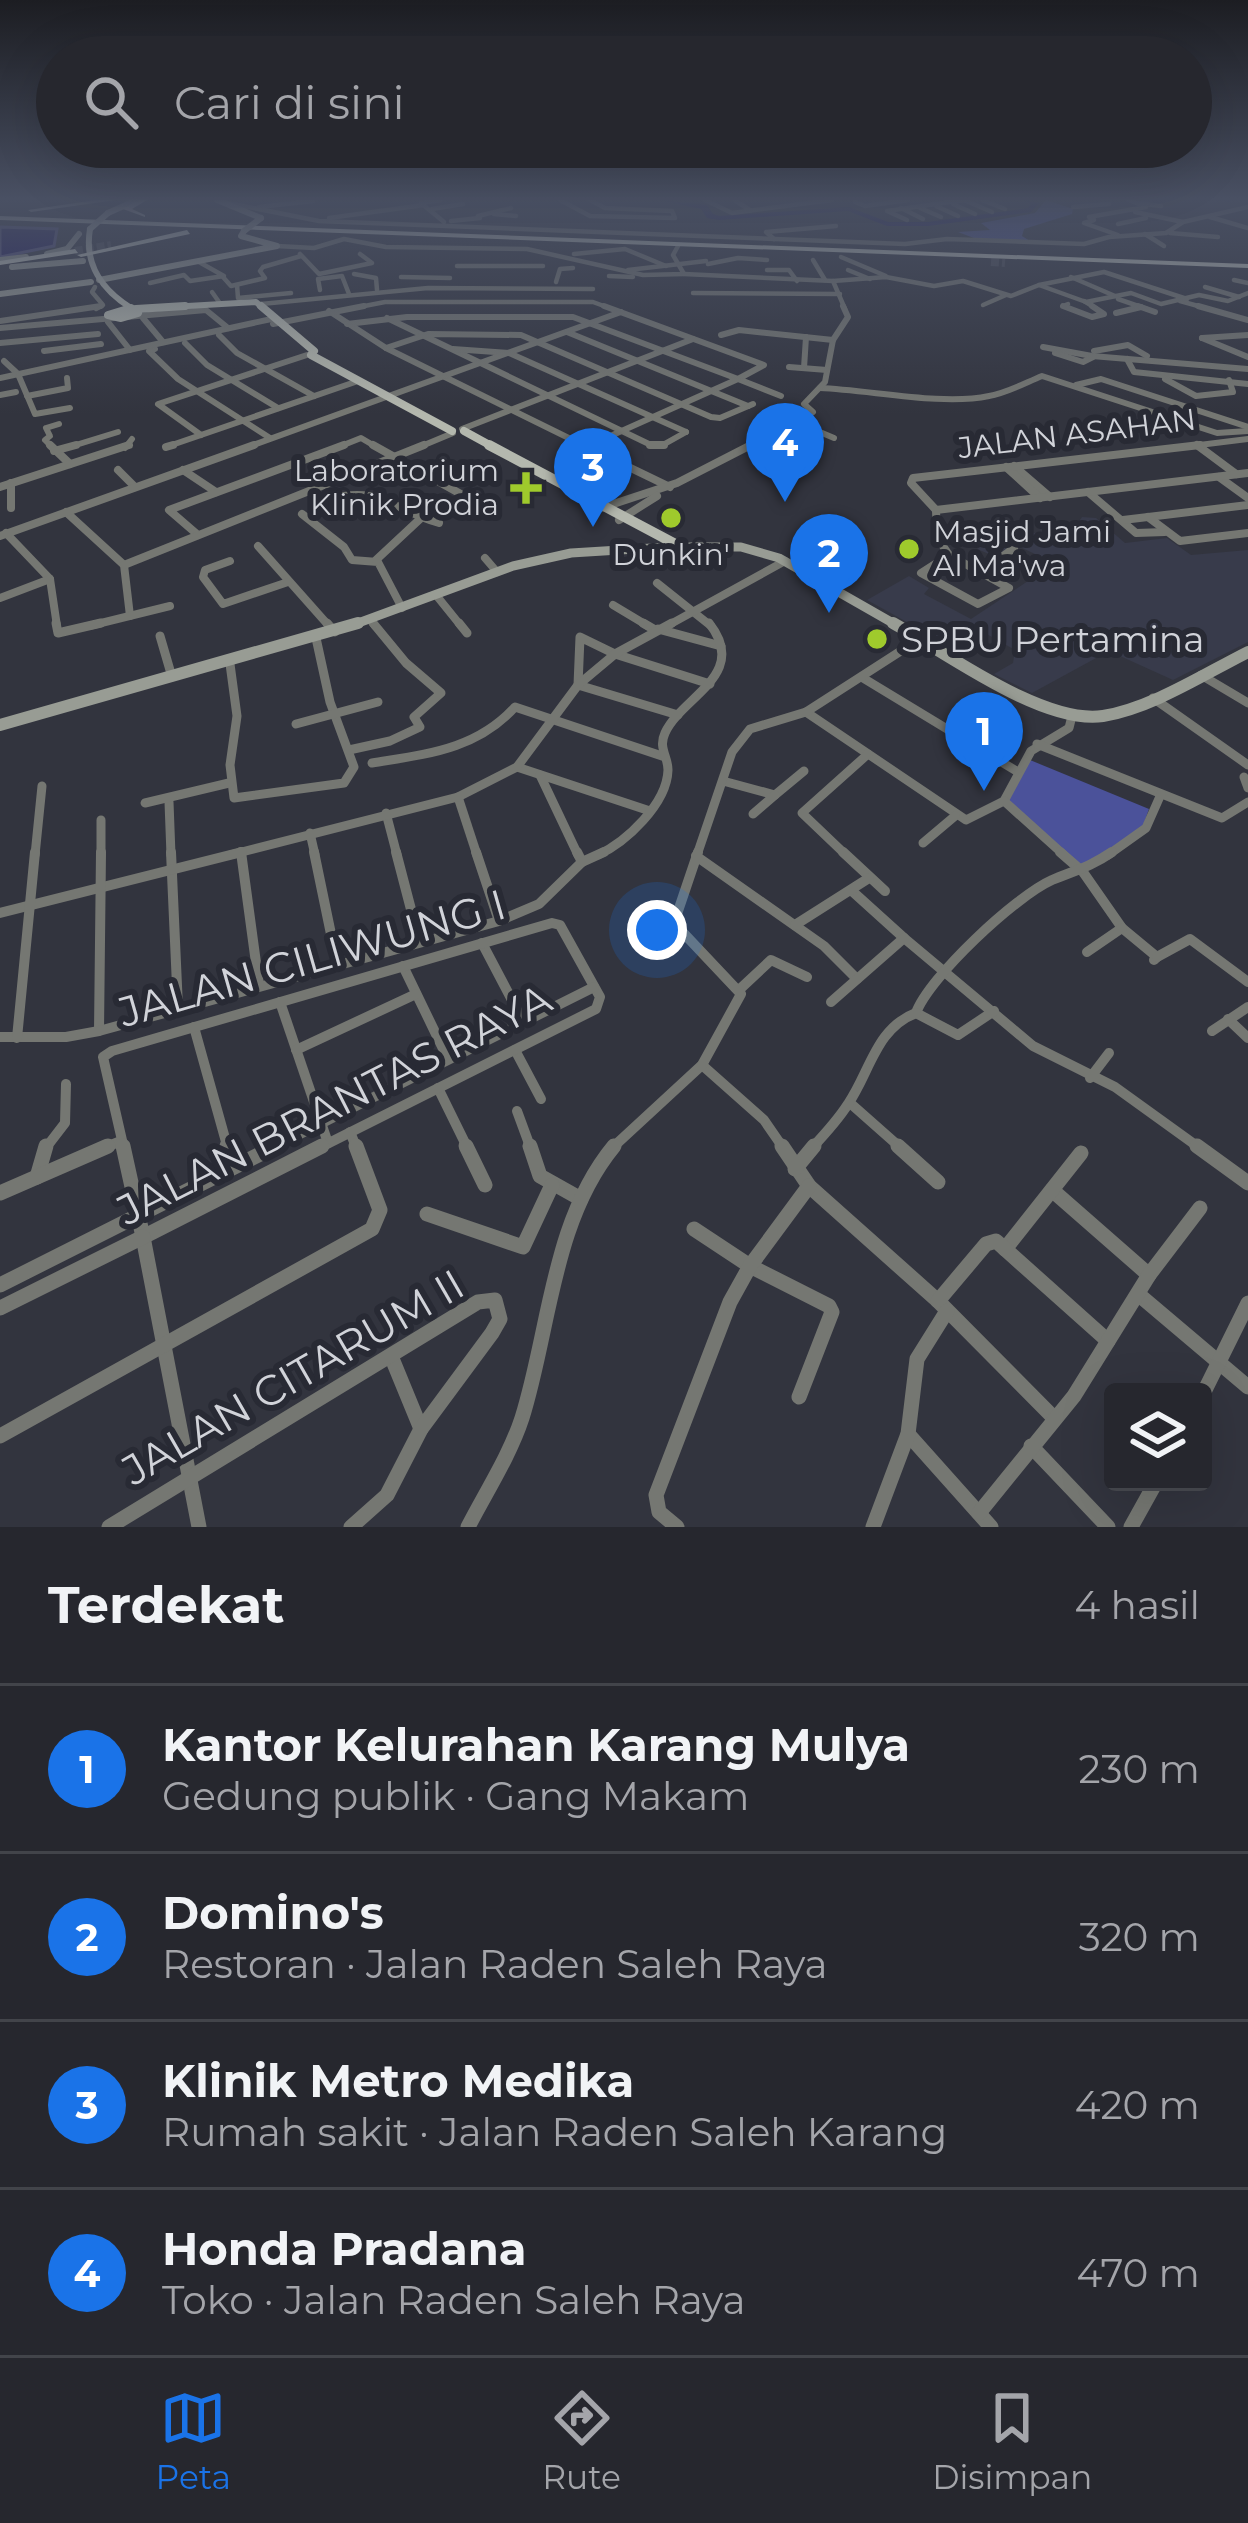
<!DOCTYPE html>
<html lang="id">
<meta charset="utf-8">
<style>
:root{--surface:#26272e;--page:#2e2f36;--text:#f1f3f6;--muted:#a4a5aa;--line:#42444a;--accent:#1a73e8}
body{margin:0;font-family:Montserrat,sans-serif;background:var(--page);color:var(--text)}
.controls{position:absolute;right:36px;bottom:36px;display:grid;overflow:hidden;border-radius:12px;box-shadow:0 12px 48px #0002}
.controls button{width:108px;height:108px;display:grid;place-items:center;padding:0;border:0;border-bottom:3px solid var(--line);background:var(--surface);color:var(--text);font:60px sans-serif}
.you{position:absolute;left:657px;top:930px;width:42px;height:42px;margin:-30px;border:9px solid #fff;border-radius:50%;background:#1a73e8;box-shadow:0 0 0 18px #1a73e833}
.badge{display:grid;place-items:center;width:78px;height:78px;border-radius:50%;background:var(--accent);color:#fff;font-size:39px;font-weight:700}
.pin{position:absolute;translate:-50% -99px;filter:drop-shadow(0 3px 6px #0008)}
.pin::after{content:'';position:absolute;top:63px;width:42px;height:36px;background:inherit;clip-path:polygon(0 0,100% 0,50% 100%)}
.list{margin:0;padding:0;list-style:none}
h2{display:flex;justify-content:space-between;align-items:center;height:156px;margin:0;padding:0 48px;font-size:51px}
h2 small{font-size:39px;font-weight:400;color:var(--muted)}
.list li{display:grid;grid-template-columns:78px 1fr auto;gap:36px;align-items:center;box-sizing:border-box;height:168px;padding:0 48px;border-top:3px solid var(--line)}
.list b{display:block;font-size:45px;white-space:nowrap}
.list p{margin:0;font-size:39px;white-space:nowrap;color:var(--muted)}
.list em{font-size:39px;font-style:normal;color:var(--muted)}
.icon{flex:none;width:66px;height:66px;fill:none;stroke:currentColor;stroke-width:2;stroke-linecap:round;stroke-linejoin:round}
.map{position:relative;flex:none;width:1248px;height:1527px;overflow:hidden}
.search{position:absolute;background:var(--surface);box-shadow:0 12px 48px #0002;left:36px;right:36px;top:36px;height:132px;display:flex;align-items:center;gap:30px;box-sizing:border-box;padding:0 42px;border-radius:66px;color:var(--muted);font-size:45px}
.sheet{height:828px;background:var(--surface)}
nav{display:flex;justify-content:space-around;align-items:center;box-sizing:border-box;height:168px;border-top:3px solid var(--line);background:var(--surface);font-size:33px;color:var(--muted)}
nav a{display:grid;justify-items:center;gap:6px}
nav .on{color:var(--accent)}
.map>svg:first-child{display:block}
.built{fill:#383b4b}
.green{fill:#4b529a}
.water{fill:#19135c;stroke:#504d82;stroke-width:3}
.lines{fill:none;stroke-linecap:round;stroke-linejoin:round}
.river{fill:#19135c;fill-rule:evenodd}
.highway-tunnel{stroke:#4a4c55;stroke-width:8;stroke-dasharray:8 3;stroke-linecap:butt}
.street-far5{stroke:#757772;stroke-width:4.5}
.street-far4{stroke:#757772;stroke-width:6}
.street-far3{stroke:#757772;stroke-width:8}
.street-far2{stroke:#757772;stroke-width:9}
.street-far1{stroke:#757772;stroke-width:10}
.street{stroke:#757772;stroke-width:15}
.secondary-far2{stroke:#989c94;stroke-width:6}
.secondary-far1{stroke:#989c94;stroke-width:9}
.secondary{stroke:#989c94;stroke-width:12}
.primary-far2{stroke:#b4b8ae;stroke-width:6}
.primary-far1{stroke:#b4b8ae;stroke-width:8}
.primary{stroke:#b4b8ae;stroke-width:10}
.highway{fill:#cdd1c5;fill-rule:evenodd}
.secondary-bridge{stroke:#989c94;stroke-width:6}
.primary-bridge{stroke:#b4b8ae;stroke-width:6}
.poi-dot{fill:#9fca2c;stroke:#282a34;stroke-width:4.5}
.labels{text-anchor:middle;stroke-width:12;stroke-linejoin:round;paint-order:stroke}
.far-street-label{font-size:30px;fill:#d1d3d9;stroke:#282a34}
.far-poi-label{font-size:30px;fill:#d1d3d9;stroke:#282a34;text-anchor:end}
.poi-label{font-size:36px;fill:#d1d3d9;stroke:#282a34;text-anchor:start}
.near-street-label{font-size:42px;fill:#d1d3d9;stroke:#282a34}
</style>
<div class="map">
<svg width="1248" height="1527" viewBox="0 0 1248 1527">
<rect width="100%" height="100%" fill="#32343e"/>
<polygon class="built" points="1082,517 1096,518 1125,543 1167,538 1191,555 1248,550 1248,642 1173,680 1109,651 1032,693 994,674 1013,663 1015,650 983,632 954,648 867,600 909,576 929,588 924,594 971,619 1040,573 1024,565 1037,555 1016,545 996,557 977,549 1015,524 1056,543 1065,541"/>
<g class="green">
<polygon points="1046,200 1073,209 1072,214 1024,229 1022,236 1033,243 979,240 958,232 990,230 981,223 1035,213"/>
<polygon points="1030,760 1149,809 1143,826 1082,869 1006,801"/>
</g>
<polygon class="water" points="0,227 57,229 54,246 0,257"/>
<g class="lines">
<g class="river">
<polygon points="660,200 707,205 713,214 719,216 849,207 888,222 928,222 1028,208 1031,204 1024,200 1039,203 1031,212 928,226 887,226 848,211 719,220 707,218 701,209"/>
<polygon points="1216,200 1233,200 1229,202"/>
</g>
<g class="highway-tunnel">
<polyline points="75,251 111,245"/>
<polyline points="991,262 1005,263"/>
</g>
<g class="street-far5">
<polyline points="441,200 421,203 444,222"/>
<polyline points="560,200 590,216 675,218 672,211 605,208 590,200"/>
<polyline points="705,200 732,213 832,200"/>
<polyline points="734,200 750,210"/>
<polyline points="964,200 992,212"/>
<polyline points="982,200 1005,209"/>
<polyline points="855,202 865,206 908,200"/>
<polyline points="228,203 319,221 905,244 947,239 1084,244 1109,237 1166,233 1183,222 1248,207"/>
<polyline points="1137,203 1161,206"/>
<polyline points="953,204 975,214"/>
<polyline points="936,206 958,216"/>
<polyline points="259,207 313,201"/>
<polyline points="1073,207 1109,204"/>
<polyline points="901,208 923,219"/>
<polyline points="920,208 941,217"/>
<polyline points="432,209 463,204"/>
<polyline points="1135,212 1183,222"/>
<polyline points="494,214 516,216"/>
<polyline points="478,216 511,208"/>
<polyline points="1210,217 1248,228"/>
<polyline points="329,218 424,205"/>
<polyline points="907,220 887,211 964,200"/>
<polyline points="451,221 480,218"/>
<polyline points="1118,224 1146,218"/>
<polyline points="1170,233 1218,237"/>
<polyline points="1145,234 1164,246"/>
<polyline points="1118,235 1084,223 1094,220 1089,217 1146,207 1129,200"/>
<polyline points="774,239 766,232 836,226"/>
<polyline points="277,246 314,248 344,239 386,247 527,249 643,275 684,274 673,255 678,246"/>
<polyline points="300,254 319,274 372,263 360,254"/>
<polyline points="574,254 625,249 666,266"/>
<polyline points="841,257 886,276"/>
<polyline points="813,260 825,280"/>
<polyline points="708,264 738,258 767,260"/>
<polyline points="457,266 543,266"/>
<polyline points="628,270 706,261"/>
<polyline points="767,270 789,270 797,281"/>
<polyline points="848,270 870,279"/>
<polyline points="354,274 376,278 377,290"/>
<polyline points="684,274 833,281 845,309"/>
<polyline points="609,276 633,277"/>
<polyline points="223,277 231,286 265,278 260,271 263,267 301,256"/>
<polyline points="401,277 450,278"/>
<polyline points="1071,277 1115,296"/>
<polyline points="1234,280 1248,283"/>
<polyline points="833,281 886,277 934,286 963,281 1011,296 1039,285 1104,272 1187,299"/>
<polyline points="556,282 560,269 573,268"/>
<polyline points="150,283 184,275 190,281 224,276 199,262"/>
<polyline points="237,285 238,298 291,293"/>
<polyline points="1039,285 1086,302 1131,293 1161,304 1199,295 1228,301 1248,293"/>
<polyline points="95,287 92,292 103,305 96,309"/>
<polyline points="1205,287 1239,297"/>
<polyline points="320,290 318,279 342,276 349,294"/>
<polyline points="212,292 219,302"/>
<polyline points="693,293 840,294"/>
<polyline points="1118,299 1147,309"/>
<polyline points="1084,301 1097,309"/>
<polyline points="1180,301 1209,309"/>
<polyline points="261,304 428,288 593,289"/>
<polyline points="1068,304 1063,306 1071,309"/>
<polyline points="983,305 1006,295"/>
<polyline points="349,309 385,302 593,302 612,309"/>
<polyline points="1132,309 1141,307"/>
</g>
<g class="street-far4">
<polyline points="604,306 764,365 738,379 781,396"/>
<polyline points="1063,306 1092,317 1104,314 1092,306"/>
<polyline points="1138,306 1155,312"/>
<polyline points="1198,306 1248,320"/>
<polyline points="329,311 386,348 589,448"/>
<polyline points="1116,313 1141,307"/>
<polyline points="143,318 163,342"/>
<polyline points="387,318 651,445 661,446 686,432"/>
<polyline points="0,321 101,306"/>
<polyline points="108,322 130,350"/>
<polyline points="273,324 364,306"/>
<polyline points="347,324 407,317 573,317 738,379 588,446"/>
<polyline points="0,328 206,310 228,328"/>
<polyline points="567,332 748,406"/>
<polyline points="219,335 237,353 314,396"/>
<polyline points="721,335 739,330 833,340"/>
<polyline points="1202,338 1248,357"/>
<polyline points="1202,338 1248,335"/>
<polyline points="0,343 98,334"/>
<polyline points="185,343 207,365 278,408"/>
<polyline points="1043,347 1092,356 1248,369"/>
<polyline points="386,348 428,334 521,335 711,417 720,418 753,404"/>
<polyline points="155,349 149,351 178,379 270,438"/>
<polyline points="453,349 509,353 686,432"/>
<polyline points="44,351 101,344"/>
<polyline points="1094,351 1128,345 1147,356"/>
<polyline points="1055,353 1083,362 1093,357"/>
<polyline points="1127,359 1134,372 1248,384"/>
<polyline points="4,361 18,374 35,414 70,408"/>
<polyline points="789,367 827,370"/>
<polyline points="804,368 806,337"/>
<polyline points="0,378 276,318"/>
<polyline points="1165,379 1196,396 1233,392 1229,380"/>
<polyline points="1076,385 1101,379 1248,427"/>
<path d="M820,388C871,390 942,406 989,396C1007,393 1025,383 1042,376L1217,433L1248,431"/>
<polyline points="0,395 16,392"/>
<polyline points="27,396 68,388 67,378"/>
<polyline points="796,422 834,438"/>
<polyline points="462,429 693,339"/>
<polyline points="201,435 158,404 307,355"/>
<polyline points="166,447 358,381"/>
<polyline points="53,448 45,440 50,436 46,428 59,424"/>
<polyline points="66,448 118,432"/>
<polyline points="125,448 132,439"/>
<polyline points="245,448 621,312"/>
<polyline points="336,448 361,438 378,448"/>
<polyline points="417,448 453,433"/>
<polyline points="745,448 813,412 804,404 825,382 833,340 848,317 843,306"/>
<polyline points="1175,448 1248,439"/>
</g>
<g class="street-far3">
<polyline points="50,445 70,464"/>
<polyline points="373,445 493,512"/>
<polyline points="583,445 670,487"/>
<polyline points="650,445 664,445"/>
<polyline points="1197,445 1236,474"/>
<polyline points="166,447 173,445"/>
<polyline points="54,451 76,445"/>
<polyline points="1014,466 1050,497"/>
<polyline points="1006,467 1040,498"/>
<polyline points="118,470 135,487"/>
<polyline points="183,470 216,492"/>
<polyline points="1219,477 1248,498"/>
<polyline points="11,483 11,508"/>
<polyline points="0,487 129,445"/>
<polyline points="1088,492 1136,533 1165,532"/>
<path d="M327,500C379,484 393,510 439,523"/>
<polyline points="598,509 677,483 751,445"/>
<polyline points="936,510 1248,473"/>
<polyline points="66,512 124,565 130,616"/>
<polyline points="302,514 344,547 352,560 378,562 402,608"/>
<polyline points="1148,517 1180,541 1248,533"/>
<polyline points="619,520 657,496"/>
<polyline points="1123,520 1248,505"/>
<polyline points="6,533 50,579 57,626"/>
<polyline points="198,535 169,510 344,445"/>
<polyline points="0,536 254,445"/>
<polyline points="258,546 329,626"/>
<polygon points="949,555 1009,588 978,604 921,573"/>
<polyline points="949,555 937,537 936,510 911,483 913,478 1200,445"/>
<polyline points="485,558 497,572"/>
<polyline points="376,560 420,519"/>
<polyline points="230,561 205,570 203,577 223,604 288,582"/>
<polyline points="124,565 424,445"/>
<polyline points="983,571 1014,548"/>
<polyline points="657,583 711,626"/>
<polyline points="436,595 461,626"/>
<polyline points="0,598 50,579"/>
<polyline points="613,605 648,626"/>
<polyline points="370,619 375,626"/>
<polyline points="89,626 170,606"/>
<polyline points="667,626 785,561"/>
</g>
<g class="street-far2">
<polyline points="56,623 58,633 101,623"/>
<polyline points="327,623 335,632"/>
<polyline points="459,623 467,633"/>
<polyline points="643,623 655,630"/>
<polyline points="658,629 721,646"/>
<polyline points="160,636 172,677"/>
<polyline points="230,664 237,716 230,765 234,798 344,783 354,767 330,702 316,638"/>
<polyline points="1201,675 1248,703"/>
<polyline points="863,678 1018,772"/>
<polyline points="1153,698 1248,765"/>
<polyline points="806,712 966,820 1004,801 1031,751 1069,728 1072,716"/>
<polyline points="678,715 578,685 580,637 615,654 710,684"/>
<polyline points="296,724 378,702"/>
<polyline points="1037,744 1222,818 1248,802"/>
<polyline points="349,750 390,741 420,727 414,717 441,693 406,663 373,623"/>
<path d="M372,763C426,754 476,750 515,707L662,756"/>
<polyline points="517,767 650,811"/>
<polyline points="540,775 578,855"/>
<polyline points="1244,777 1248,788"/>
<polyline points="723,781 775,795 804,771"/>
<polyline points="458,797 477,855"/>
<polyline points="1004,801 1064,855"/>
<polyline points="169,802 171,855"/>
<polyline points="145,803 229,783"/>
<polyline points="386,813 397,855"/>
<polyline points="753,814 775,795"/>
<polyline points="310,833 315,855"/>
<polyline points="923,843 955,816"/>
<polyline points="35,855 42,786"/>
<polyline points="101,855 101,820"/>
<polyline points="230,855 458,797 517,767 578,685 615,654 672,623"/>
<path d="M598,855C626,842 667,804 668,770C668,756 658,748 665,733C682,696 750,675 709,623"/>
<polyline points="697,855 732,752 750,729 806,712 921,638"/>
<polyline points="846,855 802,813 868,754"/>
<polyline points="1108,855 1146,828 1161,794"/>
</g>
<g class="street-far1">
<polyline points="171,852 178,1008"/>
<polyline points="241,852 259,985"/>
<polyline points="314,852 337,963"/>
<polyline points="396,852 419,940"/>
<polyline points="476,852 499,921"/>
<polyline points="577,852 582,862"/>
<polyline points="843,852 885,891"/>
<polyline points="1060,852 1083,872 1122,928 1157,957 1154,960"/>
<polyline points="696,856 824,946 857,979"/>
<polyline points="852,891 904,938"/>
<polyline points="0,913 242,852"/>
<polyline points="795,925 869,878"/>
<polyline points="482,943 523,1021"/>
<polyline points="1087,952 1122,928"/>
<polyline points="1157,957 1190,939 1248,982"/>
<polyline points="403,966 448,1059"/>
<polyline points="740,989 771,960 807,977"/>
<polyline points="280,1002 328,1143"/>
<polyline points="831,1002 904,938 1033,1046 1115,1087 1201,1149"/>
<path d="M916,1013C929,977 1016,896 1052,880C1076,870 1090,867 1112,852"/>
<polyline points="916,1013 958,1035 994,1011"/>
<polyline points="1228,1019 1248,1038"/>
<polyline points="194,1027 228,1149"/>
<polyline points="99,1031 101,852"/>
<polyline points="1212,1031 1248,1007"/>
<polyline points="0,1037 66,1037 99,1031 499,921 539,904 582,862 604,852"/>
<polyline points="17,1038 35,852"/>
<polyline points="296,1050 416,994"/>
<polyline points="515,1050 541,1099"/>
<polyline points="702,1065 764,1120 784,1149"/>
<polyline points="1090,1078 1109,1053"/>
<polyline points="438,1088 468,1149"/>
<polyline points="850,1103 902,1149"/>
<polyline points="517,1111 531,1149"/>
<polyline points="350,1132 357,1149"/>
<polyline points="45,1149 65,1123 66,1084"/>
<polyline points="101,1149 121,1141"/>
<polyline points="124,1149 103,1057 112,1051 552,923 560,925 600,997 596,1009 317,1149"/>
<polyline points="270,1149 594,987"/>
<polyline points="611,1149 702,1065 741,994 674,923 698,852"/>
<path d="M811,1149C824,1135 838,1120 848,1104C870,1072 876,1028 916,1013"/>
</g>
<g class="street">
<polyline points="123,1146 143,1237"/>
<polyline points="227,1146 233,1167"/>
<polyline points="466,1146 485,1185"/>
<polyline points="530,1146 540,1176 581,1199"/>
<polyline points="782,1146 809,1186 938,1301 1054,1418"/>
<polyline points="898,1146 938,1182"/>
<polyline points="1197,1146 1248,1183"/>
<polyline points="795,1169 814,1146"/>
<polyline points="37,1177 46,1146"/>
<polyline points="1052,1190 1149,1275"/>
<polyline points="0,1193 108,1146"/>
<polyline points="427,1214 523,1247 552,1185"/>
<polyline points="694,1229 750,1266 829,1306 832,1312 799,1397"/>
<polyline points="143,1237 199,1527"/>
<polyline points="143,1237 322,1146"/>
<polyline points="1005,1249 1081,1153"/>
<polyline points="0,1285 276,1146"/>
<polyline points="1138,1294 1248,1387"/>
<polyline points="938,1301 986,1244 996,1241 1108,1341"/>
<polyline points="0,1308 143,1237"/>
<polyline points="391,1356 421,1429"/>
<polyline points="1203,1394 1248,1303"/>
<polyline points="908,1434 991,1527"/>
<polyline points="0,1436 372,1229 380,1210 356,1146"/>
<polyline points="1031,1446 1108,1527"/>
<polyline points="979,1513 1074,1396 1149,1275 1200,1208"/>
<polyline points="109,1527 478,1302 495,1300 500,1319 492,1333 421,1429 387,1495 351,1527"/>
<path d="M468,1527C486,1492 510,1455 522,1418C550,1329 552,1221 614,1146"/>
<polyline points="677,1527 659,1512 656,1495 730,1302 750,1266 809,1186"/>
<polyline points="873,1527 908,1434 917,1359 947,1311"/>
<polyline points="1131,1527 1156,1482"/>
</g>
<g class="secondary-far2">
<polyline points="217,200 261,218"/>
<polyline points="47,254 67,249 79,234"/>
<polyline points="0,260 26,257"/>
<polyline points="12,267 83,261"/>
<polyline points="99,280 277,246 241,236 244,231"/>
<polyline points="0,294 91,282"/>
</g>
<polyline class="secondary-far1" points="350,626 513,566 571,553 668,547 741,547 779,558 898,626"/>
<g class="secondary">
<path d="M893,623C945,652 1043,725 1103,716C1152,708 1204,674 1248,652"/>
<polyline points="0,725 358,623"/>
</g>
<g class="primary-far2">
<polyline points="108,213 137,200"/>
<path d="M90,229C84,264 102,290 131,308"/>
<polyline points="127,309 133,309"/>
<polyline points="136,309 256,302 264,309"/>
</g>
<g class="primary-far1">
<polyline points="261,306 314,351"/>
<polygon points="131,308 138,313 121,318 108,315"/>
<polyline points="136,309 185,306"/>
<polyline points="311,355 452,431"/>
<polyline points="464,431 495,448"/>
</g>
<polyline class="primary" points="489,445 681,547"/>
<g class="highway">
<polygon points="96,200 116,200 31,212 28,210"/>
<polygon points="139,200 147,200 132,209 145,215 145,217 123,209"/>
<polygon points="0,216 1248,264 1248,268 0,220"/>
<polygon points="187,230 190,234 81,257 77,255"/>
<polygon points="75,249 78,253 0,265 0,261"/>
</g>
<polyline class="secondary-bridge" points="244,231 261,218"/>
<polyline class="primary-bridge" points="90,229 108,213"/>
</g>
<linearGradient id="sky" x2="0" y2="1"><stop stop-color="#1c1d22"/><stop offset="0.48" stop-color="#495063"/><stop offset="1" stop-color="#495063" stop-opacity="0"/></linearGradient>
<rect width="1248" height="414" fill="url(#sky)"/>
<g class="poi-dot">
<path d="M520 470h12v12h12v12h-12v12h-12v-12h-12v-12h12z"/>
<circle cx="671" cy="518" r="12"/>
<circle cx="909" cy="549" r="12"/>
<circle cx="877" cy="639" r="12"/>
</g>
<g class="labels">
<g class="far-street-label">
<text transform="translate(1077 434) rotate(-7)" y="10">JALAN ASAHAN</text>
</g>
<g class="far-poi-label">
<text x="499" y="481">Laboratorium<tspan x="499" dy="34">Klinik Prodia</tspan></text>
<text x="933" y="542" text-anchor="start">Masjid Jami<tspan x="933" dy="34">Al Ma'wa</tspan></text>
<text x="671" y="565" text-anchor="middle">Dunkin'</text>
</g>
<g class="poi-label">
<text x="901" y="652">SPBU Pertamina</text>
</g>
<g class="near-street-label">
<text transform="translate(312 958) rotate(-16)" y="15">JALAN CILIWUNG I</text>
<text transform="translate(334 1104) rotate(-27)" y="15">JALAN BRANTAS RAYA</text>
<text transform="translate(293 1377) rotate(-30)" y="15">JALAN CITARUM II</text>
</g>
</g>
</svg>
<div class="controls">
<button><svg class="icon" aria-label="layers" viewBox="0 0 24 24"><path d="M12 4l9 5-9 5-9-5zM3 14l9 5 9-5"/></svg></button>
</div>
<div class="you"></div>
<div class="pin badge" style="left:984px;top:791px">1</div>
<div class="pin badge" style="left:829px;top:613px">2</div>
<div class="pin badge" style="left:593px;top:527px">3</div>
<div class="pin badge" style="left:785px;top:502px">4</div>
<div class="search"><svg class="icon" aria-label="search" viewBox="0 0 24 24"><circle cx="10" cy="10" r="6"/><path d="M15 15l6 6"/></svg>Cari di sini</div>
</div>
<section class="sheet">
<h2>Terdekat<small>4 hasil</small></h2>
<ul class="list">
<li><span class="badge">1</span><div><b>Kantor Kelurahan Karang Mulya</b><p>Gedung publik · Gang Makam</p></div><em>230 m</em></li>
<li><span class="badge">2</span><div><b>Domino's</b><p>Restoran · Jalan Raden Saleh Raya</p></div><em>320 m</em></li>
<li><span class="badge">3</span><div><b>Klinik Metro Medika</b><p>Rumah sakit · Jalan Raden Saleh Karang</p></div><em>420 m</em></li>
<li><span class="badge">4</span><div><b>Honda Pradana</b><p>Toko · Jalan Raden Saleh Raya</p></div><em>470 m</em></li>
</ul>
</section>
<nav>
<a class="on"><svg class="icon" aria-label="map" viewBox="0 0 24 24"><path d="M3 6l6-2 6 2 6-2v14l-6 2-6-2-6 2zM9 4v14M15 6v14"/></svg>Peta</a>
<a><svg class="icon" aria-label="directions" viewBox="0 0 24 24"><path d="M12 3l9 9-9 9-9-9zM9 14v-3h6M13 9l2 2-2 2"/></svg>Rute</a>
<a><svg class="icon" aria-label="saved" viewBox="0 0 24 24"><path d="M7 4h10v16l-5-4-5 4z"/></svg>Disimpan</a>
</nav>
